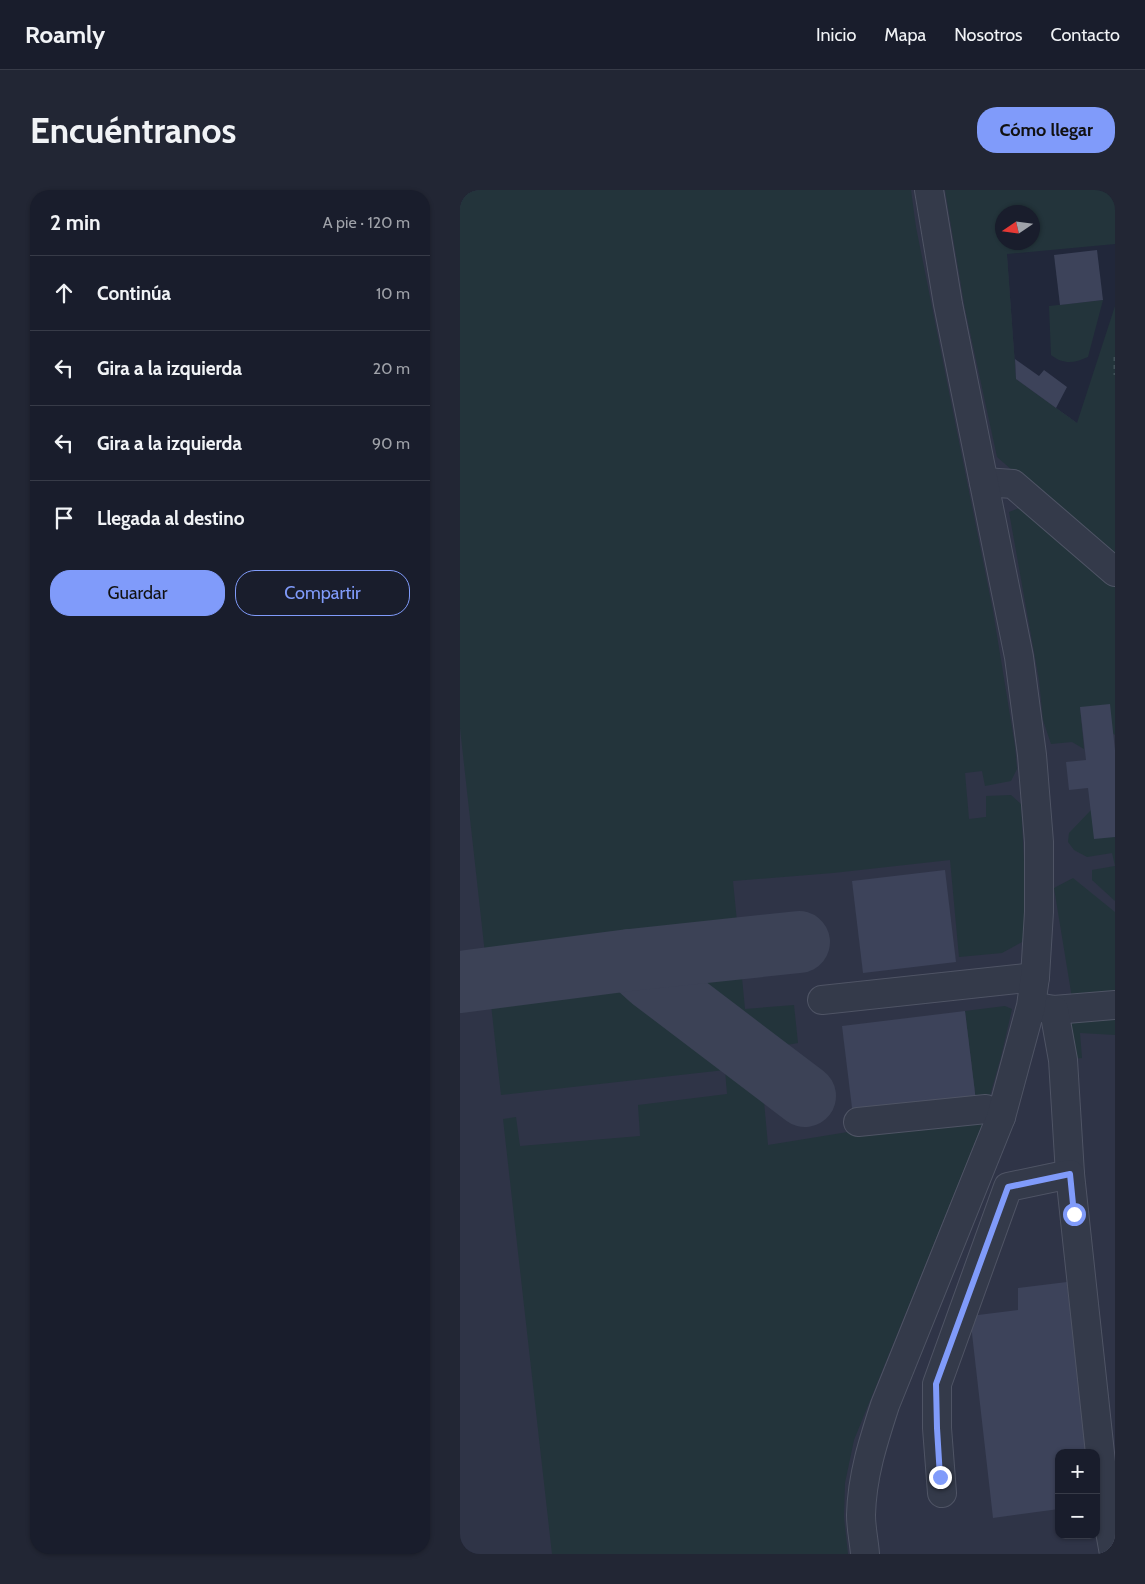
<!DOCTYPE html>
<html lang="es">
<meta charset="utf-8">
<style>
:root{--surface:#191d2c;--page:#222634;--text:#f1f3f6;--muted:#9fa2a9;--line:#373b48;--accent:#809bfa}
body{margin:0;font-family:Cabin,sans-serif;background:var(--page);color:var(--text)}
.controls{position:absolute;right:15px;bottom:15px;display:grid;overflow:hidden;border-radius:10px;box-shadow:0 1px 4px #0004}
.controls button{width:45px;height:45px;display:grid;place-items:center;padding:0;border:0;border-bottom:1px solid var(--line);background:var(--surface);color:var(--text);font:25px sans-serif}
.compass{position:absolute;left:535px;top:15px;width:45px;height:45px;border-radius:50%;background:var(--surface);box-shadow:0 1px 4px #0004;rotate:257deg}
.stop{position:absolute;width:15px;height:15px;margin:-11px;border:4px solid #809bfa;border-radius:50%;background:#fff}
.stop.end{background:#809bfa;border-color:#fff;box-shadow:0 1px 5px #0008}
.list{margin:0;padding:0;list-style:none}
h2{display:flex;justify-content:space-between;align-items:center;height:65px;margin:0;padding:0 20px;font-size:21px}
h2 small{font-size:16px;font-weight:400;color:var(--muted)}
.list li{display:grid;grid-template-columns:32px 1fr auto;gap:15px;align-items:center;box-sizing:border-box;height:75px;padding:0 20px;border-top:1px solid var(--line)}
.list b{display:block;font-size:19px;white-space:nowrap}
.list em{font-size:16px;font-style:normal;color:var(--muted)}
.actions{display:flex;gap:10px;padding:15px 20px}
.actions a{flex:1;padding:11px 0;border:1px solid var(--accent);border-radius:20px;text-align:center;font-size:18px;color:var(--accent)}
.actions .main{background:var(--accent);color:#111}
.icon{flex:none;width:28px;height:28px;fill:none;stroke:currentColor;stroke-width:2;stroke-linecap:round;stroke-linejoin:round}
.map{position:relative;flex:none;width:655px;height:1364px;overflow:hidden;border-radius:20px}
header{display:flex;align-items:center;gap:30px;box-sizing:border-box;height:70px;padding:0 25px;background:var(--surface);border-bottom:1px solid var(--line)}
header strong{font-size:24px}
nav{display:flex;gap:28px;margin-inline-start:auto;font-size:18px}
.intro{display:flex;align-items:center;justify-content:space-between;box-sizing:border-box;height:120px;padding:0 30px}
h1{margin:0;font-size:35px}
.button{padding:12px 22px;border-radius:20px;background:var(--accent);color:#111;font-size:18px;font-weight:700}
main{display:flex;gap:30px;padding:0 30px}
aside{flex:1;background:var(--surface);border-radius:20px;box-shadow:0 1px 4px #0004}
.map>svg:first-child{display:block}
.airport{fill:#2f3447;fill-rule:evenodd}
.green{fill:#23343b;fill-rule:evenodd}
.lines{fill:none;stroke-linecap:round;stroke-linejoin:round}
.taxiway{stroke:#3c4256;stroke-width:62}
.building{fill:#3d435a}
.minor-casing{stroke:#4f5465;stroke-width:30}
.path{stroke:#405158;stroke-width:3;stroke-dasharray:4 4;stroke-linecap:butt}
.minor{stroke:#343a4a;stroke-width:28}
.route{stroke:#809bfa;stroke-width:6}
</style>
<header>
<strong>Roamly</strong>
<nav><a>Inicio</a><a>Mapa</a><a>Nosotros</a><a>Contacto</a></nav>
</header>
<div class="intro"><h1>Encuéntranos</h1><a class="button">Cómo llegar</a></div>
<main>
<aside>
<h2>2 min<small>A pie · 120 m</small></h2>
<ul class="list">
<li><svg class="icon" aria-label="ahead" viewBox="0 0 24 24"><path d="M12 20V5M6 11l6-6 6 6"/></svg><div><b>Continúa</b></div><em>10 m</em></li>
<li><svg class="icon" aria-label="left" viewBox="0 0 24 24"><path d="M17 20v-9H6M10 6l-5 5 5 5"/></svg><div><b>Gira a la izquierda</b></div><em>20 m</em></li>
<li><svg class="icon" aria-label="left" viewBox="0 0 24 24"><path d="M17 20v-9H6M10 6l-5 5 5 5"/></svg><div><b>Gira a la izquierda</b></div><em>90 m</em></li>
<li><svg class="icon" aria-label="arrive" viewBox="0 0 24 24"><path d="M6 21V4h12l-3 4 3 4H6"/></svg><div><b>Llegada al destino</b></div></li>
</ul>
<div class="actions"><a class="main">Guardar</a><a>Compartir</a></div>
</aside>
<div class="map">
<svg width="655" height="1364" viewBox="0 0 655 1364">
<rect width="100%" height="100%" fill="#21273a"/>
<path class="airport" d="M0,0H542V52L546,53L556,189L617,233L655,268V1364H0ZM599,1263H636V1345H599Z"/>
<g class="green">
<polygon points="0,0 451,0 456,37 493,222 533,421 555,556 557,579 551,591 525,596 522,581 505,583 509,629 526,627 526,606 551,605 561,614 567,728 562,752 542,763 499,767 490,670 373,683 273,691 278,742 26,773 0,538"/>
<path d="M485,0H655V54L547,64L556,189L617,233L655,116V369L537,267L505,119ZM542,22H572V52H542Z"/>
<path d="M643,110L628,167C614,173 604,175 591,165L589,116Z"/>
<polygon points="559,318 655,395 655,545 620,517 624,559 612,552 591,554 583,530 579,490 549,322"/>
<polygon points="631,620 655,647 655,676 652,663 627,667 614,660 608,652 609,643"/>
<polygon points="655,676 655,711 632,690 632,680"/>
<polygon points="613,688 655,722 655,804 612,808 594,698"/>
<polygon points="280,767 285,819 334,815 338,853 304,859 196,776"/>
<polygon points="172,780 301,879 308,955 394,941 516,929 522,935 394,1250 385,1293 384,1327 388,1364 92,1364 43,929 56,927 60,956 180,946 178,915 267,904 265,880 41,905 29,796"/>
<polygon points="545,816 552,819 541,867 529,909 516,911 505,821"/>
<polygon points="655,825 655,845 620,843 622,868 612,869 610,837 613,829"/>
</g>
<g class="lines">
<g class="taxiway">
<polyline points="170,770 191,789 345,906"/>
<polyline points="0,792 170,770 339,752"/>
</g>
</g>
<g class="building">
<polygon points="637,60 643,110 600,115 594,65"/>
<polygon points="555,169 579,186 584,180 607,197 596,218 556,189"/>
<polygon points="650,514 655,560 655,647 634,649 628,598 609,600 606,572 626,570 620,517"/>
<polygon points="485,680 496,772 403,783 392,691"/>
<polygon points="505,821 516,911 393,926 382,836"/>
<polygon points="607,1092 626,1263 599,1263 599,1319 533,1328 510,1126 558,1120 558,1098"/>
</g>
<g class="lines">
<defs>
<g id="minor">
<polyline points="524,292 553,294 655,382"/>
<polyline points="362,810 575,787"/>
<polyline points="577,817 594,820 655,815"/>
<polyline points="594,820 603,870 610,984"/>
<polyline points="398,932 526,919 541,927"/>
<polyline points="482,1303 477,1238 477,1194 548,997 610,984 646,1319 654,1364"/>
<path d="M405,1364C404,1351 401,1338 401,1325C402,1286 413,1252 425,1215L541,927L571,816L575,787L579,722V652L572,565L559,467L488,114L469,0"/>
</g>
</defs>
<use href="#minor" class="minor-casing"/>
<polyline class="path" points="655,167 655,185"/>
<use href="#minor" class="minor"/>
</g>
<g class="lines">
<polyline class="route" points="480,1287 477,1238 476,1194 548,997 610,984 614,1024"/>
</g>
</svg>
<div class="controls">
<button>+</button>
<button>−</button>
</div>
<svg class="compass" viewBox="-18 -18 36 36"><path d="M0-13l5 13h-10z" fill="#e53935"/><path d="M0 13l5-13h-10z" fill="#9fa2a9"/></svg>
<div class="stop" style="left:614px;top:1024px"></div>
<div class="stop end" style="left:480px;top:1287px"></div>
</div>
</main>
